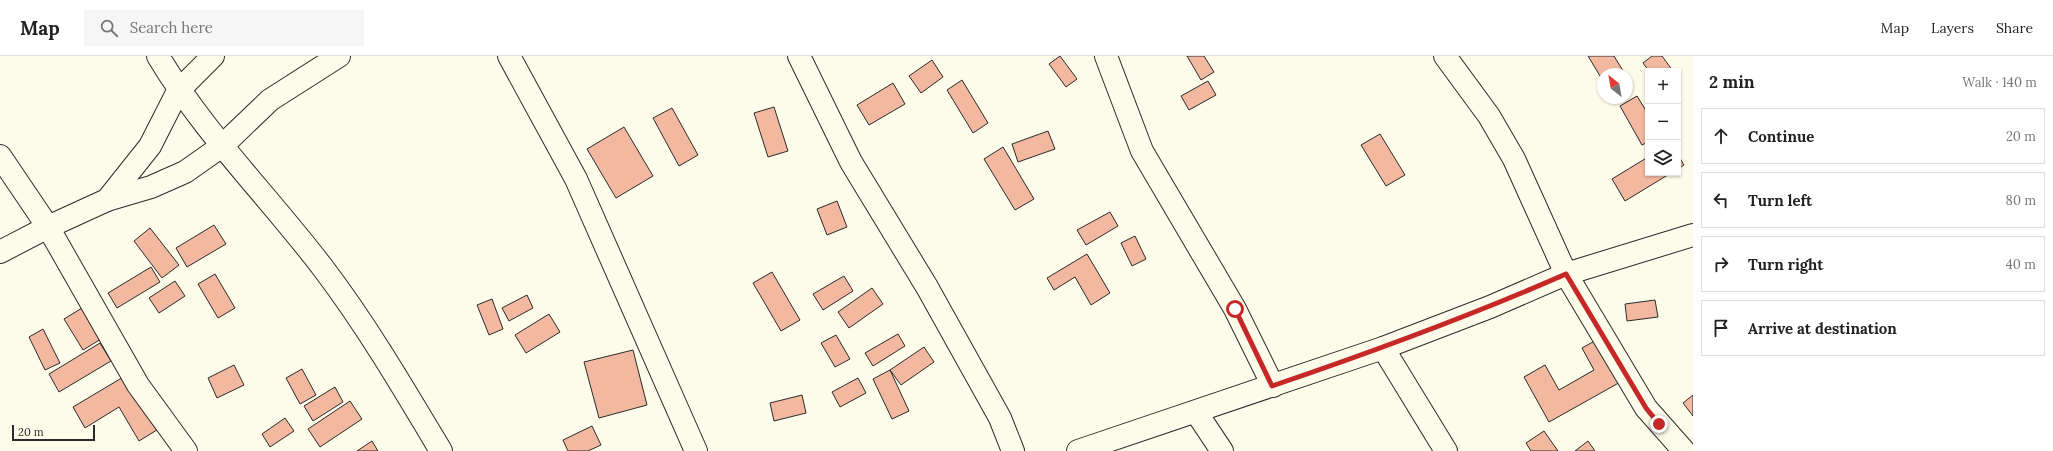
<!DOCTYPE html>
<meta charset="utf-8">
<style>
:root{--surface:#fff;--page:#f6f6f6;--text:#222;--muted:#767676;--line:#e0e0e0}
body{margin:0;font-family:Lora,serif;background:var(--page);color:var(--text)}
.controls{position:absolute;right:12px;top:12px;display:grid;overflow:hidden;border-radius:0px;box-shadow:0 1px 3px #0004}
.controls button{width:36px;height:36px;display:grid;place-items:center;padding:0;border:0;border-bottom:1px solid var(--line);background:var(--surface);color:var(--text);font:20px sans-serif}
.compass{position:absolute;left:1597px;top:12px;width:36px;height:36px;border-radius:50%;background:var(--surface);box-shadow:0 1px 3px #0004;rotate:329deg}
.scale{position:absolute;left:12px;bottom:10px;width:83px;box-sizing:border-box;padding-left:4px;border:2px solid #2b2b2b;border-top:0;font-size:11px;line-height:14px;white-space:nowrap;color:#2b2b2b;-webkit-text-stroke:3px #fdfbea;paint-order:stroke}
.stop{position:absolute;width:12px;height:12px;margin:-9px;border:3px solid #c62828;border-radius:50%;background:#fff}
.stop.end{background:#c62828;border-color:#fff;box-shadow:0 1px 4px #0008}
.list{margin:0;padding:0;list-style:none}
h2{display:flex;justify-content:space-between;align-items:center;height:52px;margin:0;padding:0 16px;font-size:17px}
h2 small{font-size:13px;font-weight:400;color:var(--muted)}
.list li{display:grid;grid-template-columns:26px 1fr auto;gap:12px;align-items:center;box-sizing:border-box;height:56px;margin:0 8px 8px;padding:0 8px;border:1px solid var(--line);border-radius:0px}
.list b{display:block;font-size:15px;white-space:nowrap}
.list em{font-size:13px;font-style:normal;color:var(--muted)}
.icon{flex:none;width:22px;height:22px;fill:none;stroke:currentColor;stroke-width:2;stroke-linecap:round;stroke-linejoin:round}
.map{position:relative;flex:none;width:1693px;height:395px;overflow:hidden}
header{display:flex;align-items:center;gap:24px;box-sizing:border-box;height:56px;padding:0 20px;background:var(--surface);border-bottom:1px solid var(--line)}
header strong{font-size:19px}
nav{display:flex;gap:22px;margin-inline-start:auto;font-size:14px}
.search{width:280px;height:36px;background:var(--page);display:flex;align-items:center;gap:10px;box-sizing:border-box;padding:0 14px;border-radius:0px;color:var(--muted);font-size:15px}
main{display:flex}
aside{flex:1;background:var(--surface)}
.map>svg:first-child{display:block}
.building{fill:#f2b8a0;stroke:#2b2b2b}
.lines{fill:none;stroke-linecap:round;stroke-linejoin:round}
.street-casing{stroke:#2b2b2b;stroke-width:24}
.street{stroke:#fdfbea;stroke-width:22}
.route{stroke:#c62828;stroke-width:5}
</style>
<header>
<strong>Map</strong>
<div class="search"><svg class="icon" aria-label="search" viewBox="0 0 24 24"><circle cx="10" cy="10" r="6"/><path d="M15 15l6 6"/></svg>Search here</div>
<nav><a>Map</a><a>Layers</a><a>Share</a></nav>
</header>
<main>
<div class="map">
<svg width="1693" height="395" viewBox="0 0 1693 395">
<rect width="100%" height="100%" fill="#fdfbea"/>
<g class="building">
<polygon points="1060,0 1077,23 1066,31 1049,8"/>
<polygon points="1187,0 1204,0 1214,16 1201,24"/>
<polygon points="1588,0 1614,0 1625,18 1603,18 1603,25"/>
<polygon points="1652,0 1662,0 1673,15 1649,15 1643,7"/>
<polygon points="932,4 943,21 921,37 909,20"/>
<polygon points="962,24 988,67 973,77 947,34"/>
<polygon points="1208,25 1216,39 1189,54 1181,40"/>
<polygon points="893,27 905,48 869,69 857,49"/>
<polygon points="1637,40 1648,58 1648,86 1642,89 1620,50"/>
<polygon points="774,51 788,95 768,101 754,57"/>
<polygon points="672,52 698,99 679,110 653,62"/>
<polygon points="624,71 653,120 616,142 587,93"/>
<polygon points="1048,75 1055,93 1018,106 1012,88"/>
<polygon points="1380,78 1405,119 1386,130 1361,89"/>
<polygon points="1003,91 1034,143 1015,154 984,103"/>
<polygon points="1678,99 1684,109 1678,113"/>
<polygon points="1648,101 1648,117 1671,117 1625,145 1612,123"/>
<polygon points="837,145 847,171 827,179 817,153"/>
<polygon points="1110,156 1118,170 1086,189 1077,174"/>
<polygon points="214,169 226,188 187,211 176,192"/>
<polygon points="150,172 179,209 162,222 134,185"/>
<polygon points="1135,180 1146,203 1132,210 1121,187"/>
<polygon points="1087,198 1110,237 1091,249 1075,221 1054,234 1047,222"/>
<polygon points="151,211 160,226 117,252 108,237"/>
<polygon points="772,216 800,264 781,275 753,227"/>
<polygon points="215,218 235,252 218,262 198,228"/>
<polygon points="844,220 853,235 823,254 813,238"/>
<polygon points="175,225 185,240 159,257 149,242"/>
<polygon points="872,232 883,248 849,272 838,256"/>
<polygon points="527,239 533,252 509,265 502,252"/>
<polygon points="492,243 503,273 489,279 477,249"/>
<polygon points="1655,244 1658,261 1627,265 1625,248"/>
<polygon points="82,252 101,283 83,294 64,263"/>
<polygon points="549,258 560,276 526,297 515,279"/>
<polygon points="43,273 60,307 45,314 29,281"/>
<polygon points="898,278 905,290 873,310 865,297"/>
<polygon points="836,279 850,303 835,311 821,287"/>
<polygon points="1600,282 1624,324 1549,366 1524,321 1545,309 1559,334 1594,314 1582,292"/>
<polygon points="100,287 111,305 59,336 49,318"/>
<polygon points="924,291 934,306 901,329 890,314"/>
<polygon points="633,294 647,349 599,362 584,306"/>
<polygon points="234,309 244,329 217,342 208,322"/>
<polygon points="302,313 316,339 300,348 286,322"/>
<polygon points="890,314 909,355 892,363 873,323"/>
<polygon points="125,320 157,374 139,385 119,351 85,372 73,351"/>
<polygon points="858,322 866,337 840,351 832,336"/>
<polygon points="335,331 343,346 313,365 304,350"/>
<polygon points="802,339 806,357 774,365 770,347"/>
<polygon points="1693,339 1693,360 1683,347"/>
<polygon points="350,345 362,363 320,391 308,373"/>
<polygon points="285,362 294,375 270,391 262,378"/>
<polygon points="592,370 601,389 588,395 568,395 563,384"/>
<polygon points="1544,375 1558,395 1531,395 1526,387"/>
<polygon points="372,385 378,395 357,395"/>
<polygon points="1588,385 1595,395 1575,395"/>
</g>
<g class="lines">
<defs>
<g id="street">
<path d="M158,0C204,77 269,141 323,212C367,270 404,333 441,395"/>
<polyline points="509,0 576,123 696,395"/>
<polyline points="799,0 851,106 927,231 1000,362 1013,395"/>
<polyline points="1106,0 1142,95 1235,253 1273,330"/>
<polyline points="1445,0 1489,60 1514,103 1566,218 1646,352 1684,395"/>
<polyline points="0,100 48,171 138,329 186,395"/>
<polyline points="107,144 151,131 185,116 222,90 270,44 339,0"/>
<polyline points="0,196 48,171 107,144 150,90 178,35 213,0"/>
<polyline points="1383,292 1446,395"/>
<polyline points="1196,356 1222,395"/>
<polyline points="1078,395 1383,292 1490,251 1566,218 1693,179"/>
</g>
</defs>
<use href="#street" class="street-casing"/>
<use href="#street" class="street"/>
</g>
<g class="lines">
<path class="route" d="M1235,253L1272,330C1372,296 1470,260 1566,218L1646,352L1659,368"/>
</g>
</svg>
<div class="controls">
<button>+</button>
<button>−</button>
<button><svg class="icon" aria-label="layers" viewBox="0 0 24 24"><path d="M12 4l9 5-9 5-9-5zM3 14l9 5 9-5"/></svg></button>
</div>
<svg class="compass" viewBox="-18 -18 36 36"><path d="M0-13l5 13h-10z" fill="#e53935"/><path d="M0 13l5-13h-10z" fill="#767676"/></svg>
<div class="scale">20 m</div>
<div class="stop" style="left:1235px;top:253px"></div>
<div class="stop end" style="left:1659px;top:368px"></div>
</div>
<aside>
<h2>2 min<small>Walk · 140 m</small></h2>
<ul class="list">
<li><svg class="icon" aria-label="ahead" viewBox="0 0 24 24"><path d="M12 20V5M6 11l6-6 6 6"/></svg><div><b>Continue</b></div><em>20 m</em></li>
<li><svg class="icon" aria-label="left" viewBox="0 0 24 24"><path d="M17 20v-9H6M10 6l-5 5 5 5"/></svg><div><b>Turn left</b></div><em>80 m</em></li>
<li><svg class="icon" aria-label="right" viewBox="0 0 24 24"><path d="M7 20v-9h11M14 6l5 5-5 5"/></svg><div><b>Turn right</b></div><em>40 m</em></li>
<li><svg class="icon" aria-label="arrive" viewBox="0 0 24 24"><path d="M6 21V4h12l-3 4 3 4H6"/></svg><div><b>Arrive at destination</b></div></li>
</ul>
</aside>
</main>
